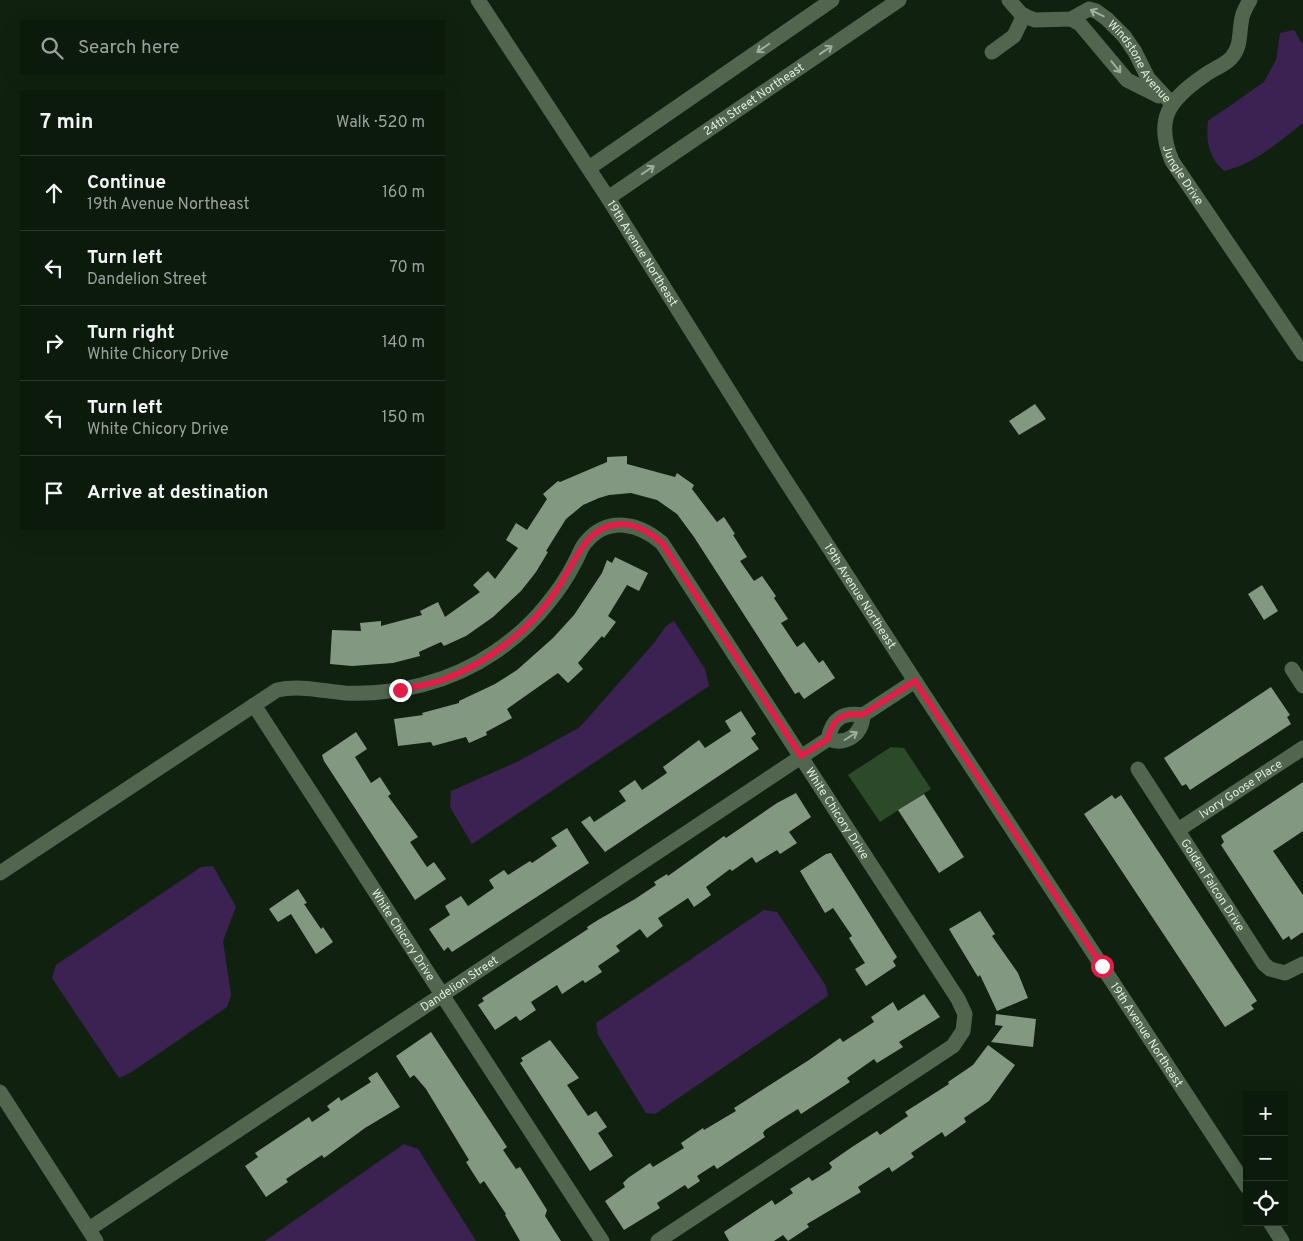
<!DOCTYPE html>
<meta charset="utf-8">
<style>
:root{--surface:#0c1a0b;--page:#152314;--text:#f1f3f6;--muted:#9aa19d;--line:#2c382c}
body{margin:0;font-family:Overpass,sans-serif;background:var(--page);color:var(--text)}
.controls{position:absolute;right:15px;bottom:15px;display:grid;overflow:hidden;border-radius:0px;box-shadow:0 5px 20px #0002}
.controls button{width:45px;height:45px;display:grid;place-items:center;padding:0;border:0;border-bottom:1px solid var(--line);background:var(--surface);color:var(--text);font:25px sans-serif}
.stop{position:absolute;width:15px;height:15px;margin:-11px;border:4px solid #e11d48;border-radius:50%;background:#fff}
.stop.end{background:#e11d48;border-color:#fff;box-shadow:0 1px 5px #0008}
.list{margin:0;padding:0;list-style:none}
h2{display:flex;justify-content:space-between;align-items:center;height:65px;margin:0;padding:0 20px;font-size:21px}
h2 small{font-size:16px;font-weight:400;color:var(--muted)}
.list li{display:grid;grid-template-columns:32px 1fr auto;gap:15px;align-items:center;box-sizing:border-box;height:75px;padding:0 20px;border-top:1px solid var(--line)}
.list b{display:block;font-size:19px;white-space:nowrap}
.list p{margin:0;font-size:16px;white-space:nowrap;color:var(--muted)}
.list em{font-size:16px;font-style:normal;color:var(--muted)}
.icon{flex:none;width:28px;height:28px;fill:none;stroke:currentColor;stroke-width:2;stroke-linecap:round;stroke-linejoin:round}
.map{position:relative;flex:none;width:1303px;height:1241px;overflow:hidden}
.search{position:absolute;background:var(--surface);box-shadow:0 5px 20px #0002;left:20px;top:20px;width:425px;height:55px;display:flex;align-items:center;gap:12px;box-sizing:border-box;padding:0 18px;border-radius:0px;color:var(--muted);font-size:19px}
.panel{position:absolute;background:var(--surface);box-shadow:0 5px 20px #0002;left:20px;top:90px;width:425px;height:440px;border-radius:0px}
.map>svg:first-child{display:block}
.green{fill:#2c4a29}
.water{fill:#3c2252}
.building{fill:#839881}
.lines{fill:none;stroke-linecap:round;stroke-linejoin:round}
.minor{stroke:#51654f;stroke-width:15}
.oneway{stroke:#9fae9e}
.route{stroke:#e11d48;stroke-width:6}
.labels{text-anchor:middle;stroke-width:5;stroke-linejoin:round;paint-order:stroke}
.street-label{font-size:12px;fill:#dfeade;stroke:#10220f}
</style>
<div class="map">
<svg width="1303" height="1241" viewBox="0 0 1303 1241">
<rect width="100%" height="100%" fill="#10220f"/>
<polygon class="green" points="891,747 904,748 931,789 880,822 848,775"/>
<g class="water">
<path d="M1294,30L1303,45V123C1278,142 1256,163 1224,171C1208,156 1206,141 1208,121L1264,82L1276,60L1280,33Z"/>
<polygon points="674,621 705,669 709,686 472,844 450,807 451,791 519,761 580,727 654,643 666,626"/>
<polygon points="213,866 236,907 223,941 231,995 227,1007 130,1073 119,1078 52,978 56,965 201,867"/>
<polygon points="764,910 777,912 826,986 828,996 655,1114 646,1113 598,1035 596,1023"/>
<polygon points="404,1144 418,1149 476,1241 265,1241"/>
</g>
<g class="building">
<polygon points="1035,404 1046,419 1019,435 1009,421"/>
<polygon points="627,456 627,464 675,477 677,473 694,485 692,489 717,522 724,517 735,534 733,535 747,557 740,561 754,581 762,576 776,596 774,598 788,619 781,623 797,647 804,642 819,663 823,660 835,678 804,699 799,692 795,694 694,537 677,514 657,500 631,493 609,495 599,498 583,505 566,519 546,551 548,552 536,572 521,591 493,617 466,636 444,646 441,642 419,652 420,656 393,663 352,666 330,664 332,630 361,631 360,623 381,621 381,626 422,615 420,611 438,602 445,617 480,592 473,585 488,571 495,579 518,548 506,540 516,523 527,530 547,499 543,494 558,481 560,482 607,462 607,457"/>
<polygon points="615,557 648,573 639,591 627,585 608,616 616,622 604,638 602,636 578,663 583,669 568,683 558,673 507,709 512,718 486,732 487,735 469,743 466,737 433,746 431,742 398,746 394,719 423,715 422,713 459,703 459,701 495,684 517,670 553,638 574,615 602,573 607,560 612,563"/>
<polygon points="1262,585 1278,611 1264,620 1248,594"/>
<polygon points="1271,687 1290,715 1287,717 1291,724 1190,790 1186,784 1182,786 1164,758"/>
<polygon points="741,711 756,734 751,738 759,749 605,852 581,822 590,816 594,822 626,801 619,791 635,780 642,790 667,773 663,767 699,740 705,748 731,731 725,721"/>
<polygon points="356,732 367,749 355,757 371,783 380,777 391,794 388,796 418,837 410,842 427,867 434,862 446,879 415,900 324,761 322,755"/>
<polygon points="1303,782 1303,831 1273,851 1303,895 1303,932 1291,940 1289,936 1283,940 1221,845 1224,842 1221,836"/>
<polygon points="796,793 811,817 789,832 797,843 780,854 777,850 756,863 752,857 732,871 730,869 706,887 711,895 694,907 688,898 658,918 663,926 647,938 640,929 616,946 620,951 598,966 602,972 585,983 583,980 562,994 557,985 531,1002 536,1010 520,1021 516,1016 495,1030 478,1005 484,1001 482,998 588,929 587,927 598,920 635,899 656,885 654,882 667,874 668,876 724,836 726,838 777,803"/>
<polygon points="924,794 964,857 939,873 898,810"/>
<polygon points="1112,795 1115,799 1121,795 1257,1001 1251,1005 1254,1009 1225,1027 1084,814"/>
<polygon points="567,828 589,863 452,952 448,947 444,951 429,929 450,915 445,906 461,896 468,906 494,888 489,880 504,870 508,875 530,861 532,863 557,846 551,838"/>
<polygon points="831,853 897,957 893,961 896,966 866,986 855,969 865,963 849,938 852,936 833,908 825,913 800,871 826,854"/>
<polygon points="298,889 307,903 304,904 321,929 323,927 333,942 316,954 291,914 278,922 269,909"/>
<polygon points="980,911 995,934 992,936 1018,973 1028,998 997,1011 980,975 978,977 949,929"/>
<polygon points="924,994 940,1017 899,1042 903,1047 877,1063 874,1059 847,1078 850,1082 801,1114 798,1109 785,1117 765,1130 763,1133 765,1137 717,1169 714,1165 697,1176 700,1181 688,1189 685,1185 657,1203 660,1208 624,1230 605,1201 625,1187 623,1183 628,1178 650,1163 653,1167 684,1148 681,1143 703,1128 704,1130 736,1111 734,1108 809,1060 840,1038 843,1042 874,1022 871,1017 893,1002 898,1011"/>
<polygon points="996,1014 1036,1019 1033,1047 991,1042 1003,1026 995,1025"/>
<polygon points="431,1032 507,1147 503,1150 516,1169 520,1167 547,1210 545,1216 561,1241 520,1241 505,1215 506,1214 484,1181 480,1184 466,1162 469,1160 426,1089 414,1075 410,1078 396,1056"/>
<polygon points="550,1040 579,1078 567,1085 588,1116 596,1111 607,1127 598,1133 613,1156 590,1171 520,1063 523,1061 521,1058"/>
<polygon points="988,1045 1015,1065 989,1101 964,1118 966,1122 945,1137 942,1132 911,1153 914,1157 895,1170 892,1172 889,1167 858,1187 861,1192 807,1224 809,1227 788,1241 783,1235 774,1241 729,1241 724,1232 772,1200 775,1205 793,1193 790,1189 809,1177 812,1181 830,1170 832,1167 829,1163 852,1147 877,1131 880,1135 908,1116 905,1112 949,1084 948,1082 973,1065"/>
<polygon points="377,1072 400,1107 365,1128 324,1158 322,1155 286,1179 288,1182 266,1197 245,1166 258,1157 255,1153 309,1117 312,1122 330,1110 327,1106 339,1097 341,1101 371,1082 368,1078"/>
</g>
<g class="lines">
<g class="minor">
<path id="s1" d="M478,0L608,198L771,458L915,681L1247,1187"/>
<path id="s2" d="M1009,0L1022,15L1035,20L1071,19L1089,9L1096,11L1107,19L1124,36L1135,52L1148,78L1171,103"/>
<path id="s3" d="M1250,0C1247,5 1245,9 1243,14C1238,29 1243,45 1231,58C1225,65 1213,69 1205,75C1170,99 1154,118 1172,161L1303,354"/>
<polyline points="1071,19 1080,24 1127,80 1159,96"/>
<polyline points="992,52 1014,36 1024,15"/>
<polyline points="589,168 832,0"/>
<path id="s4" d="M608,198L899,0"/>
<polyline points="1292,669 1303,686"/>
<path id="s5" d="M254,705L602,1241"/>
<path d="M828,739C847,746 862,734 863,715"/>
<path id="s6" d="M1138,769L1264,964L1270,969L1285,973L1303,964"/>
<path id="s7" d="M1178,830L1303,748"/>
<path id="s8" d="M0,873L277,690C299,685 323,691 345,693C398,695 451,682 495,652C514,639 534,621 548,603C558,591 568,576 575,562C579,555 581,547 586,542C608,516 639,523 662,543L958,999L965,1014L963,1031L953,1046L658,1241"/>
<polyline points="0,1092 96,1241"/>
<polyline points="1270,1222 1282,1241"/>
<path id="s9" d="M89,1229L828,739C832,719 842,712 863,715L915,681"/>
</g>
</g>
<defs><path id="oneway-shaft" d="M-6 0H5M1.5-3L5.5 0L1.5 3" fill="none" stroke-width="1.6" stroke-linecap="round" stroke-linejoin="round" transform="scale(1.25)"/></defs>
<g class="oneway">
<use href="#oneway-shaft" transform="translate(1097 13) rotate(-154)"/>
<use href="#oneway-shaft" transform="translate(763 48) rotate(145)"/>
<use href="#oneway-shaft" transform="translate(826 50) rotate(-34)"/>
<use href="#oneway-shaft" transform="translate(1116 67) rotate(51)"/>
<use href="#oneway-shaft" transform="translate(648 170) rotate(-34)"/>
<use href="#oneway-shaft" transform="translate(851 736) rotate(-32)"/>
</g>
<g class="lines">
<path class="route" d="M400,690C413,687 427,685 440,681C485,665 530,631 556,591C567,575 582,541 597,532C620,517 643,526 662,543L801,756L828,739C832,719 843,712 862,715L915,681L1102,966"/>
</g>
<g class="labels">
<g class="street-label">
<text dy="4" stroke="none"><textPath href="#s2" startOffset="165">Windstone Avenue</textPath></text>
<text dy="4" stroke="none"><textPath href="#s4" startOffset="176">24th Street Northeast</textPath></text>
<text dy="4" stroke="none"><textPath href="#s3" startOffset="214">Jungle Drive</textPath></text>
<text dy="4" stroke="none"><textPath href="#s1" startOffset="302">19th Avenue Northeast</textPath></text>
<text dy="4" stroke="none"><textPath href="#s1" startOffset="708">19th Avenue Northeast</textPath></text>
<text dy="4" stroke="none"><textPath href="#s7" startOffset="75">Ivory Goose Place</textPath></text>
<text dy="4" stroke="none"><textPath href="#s8" startOffset="1111">White Chicory Drive</textPath></text>
<text dy="4" stroke="none"><textPath href="#s6" startOffset="138">Golden Falcon Drive</textPath></text>
<text dy="4" stroke="none"><textPath href="#s5" startOffset="274">White Chicory Drive</textPath></text>
<text dy="4" stroke="none"><textPath href="#s9" startOffset="444">Dandelion Street</textPath></text>
<text dy="4" stroke="none"><textPath href="#s1" startOffset="1232">19th Avenue Northeast</textPath></text>
</g>
</g>
</svg>
<div class="controls">
<button>+</button>
<button>−</button>
<button><svg class="icon" aria-label="locate" viewBox="0 0 24 24"><circle cx="12" cy="12" r="6"/><path d="M12 2v4M12 18v4M2 12h4M18 12h4"/></svg></button>
</div>
<div class="stop" style="left:1102px;top:966px"></div>
<div class="stop end" style="left:400px;top:690px"></div>
<div class="search"><svg class="icon" aria-label="search" viewBox="0 0 24 24"><circle cx="10" cy="10" r="6"/><path d="M15 15l6 6"/></svg>Search here</div>
<section class="panel">
<h2>7 min<small>Walk · 520 m</small></h2>
<ul class="list">
<li><svg class="icon" aria-label="ahead" viewBox="0 0 24 24"><path d="M12 20V5M6 11l6-6 6 6"/></svg><div><b>Continue</b><p>19th Avenue Northeast</p></div><em>160 m</em></li>
<li><svg class="icon" aria-label="left" viewBox="0 0 24 24"><path d="M17 20v-9H6M10 6l-5 5 5 5"/></svg><div><b>Turn left</b><p>Dandelion Street</p></div><em>70 m</em></li>
<li><svg class="icon" aria-label="right" viewBox="0 0 24 24"><path d="M7 20v-9h11M14 6l5 5-5 5"/></svg><div><b>Turn right</b><p>White Chicory Drive</p></div><em>140 m</em></li>
<li><svg class="icon" aria-label="left" viewBox="0 0 24 24"><path d="M17 20v-9H6M10 6l-5 5 5 5"/></svg><div><b>Turn left</b><p>White Chicory Drive</p></div><em>150 m</em></li>
<li><svg class="icon" aria-label="arrive" viewBox="0 0 24 24"><path d="M6 21V4h12l-3 4 3 4H6"/></svg><div><b>Arrive at destination</b></div></li>
</ul>
</section>
</div>
